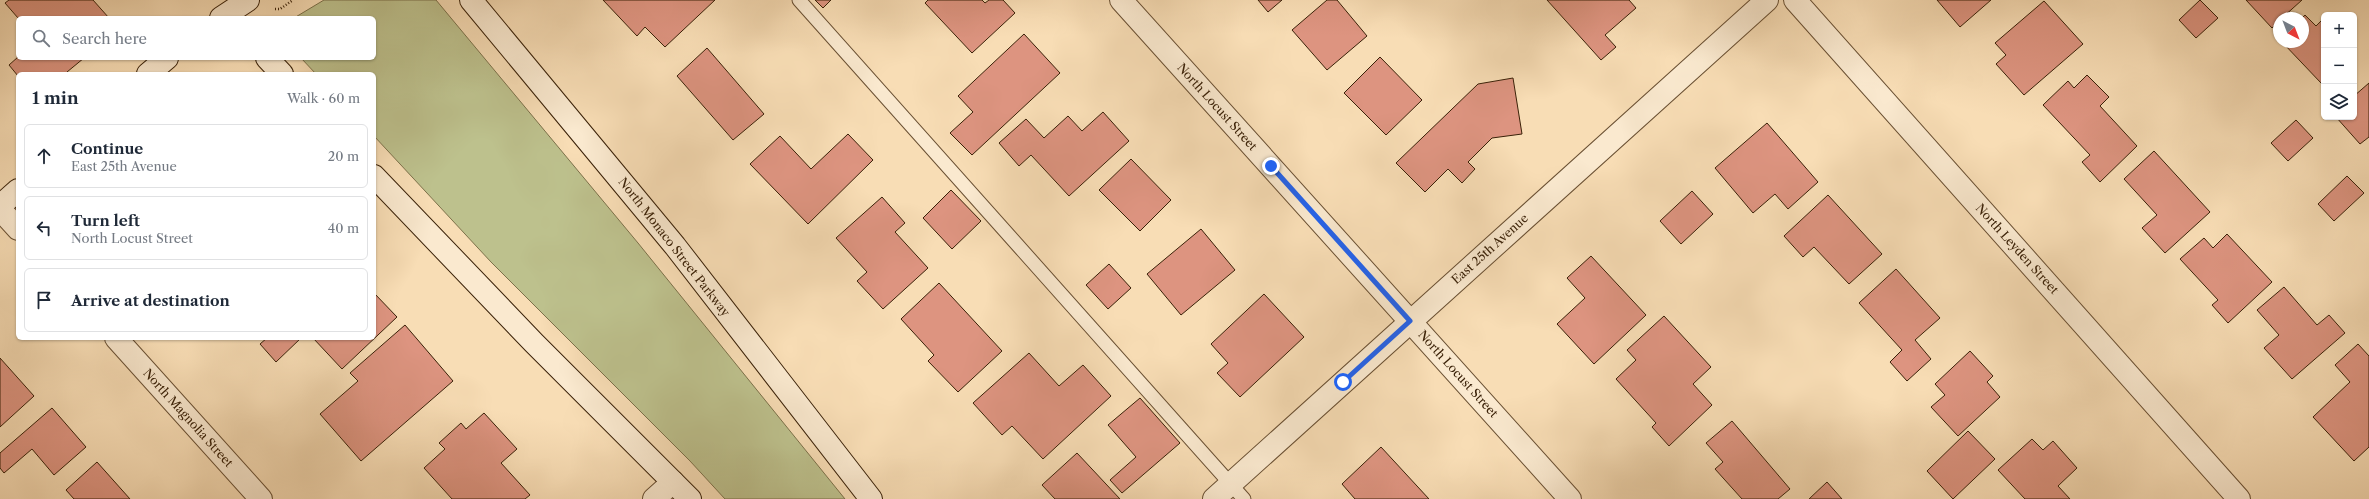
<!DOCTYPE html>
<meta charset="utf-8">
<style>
:root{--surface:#fff;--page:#f6f6f7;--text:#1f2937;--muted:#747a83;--line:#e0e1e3}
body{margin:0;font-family:"Libre Caslon Text",serif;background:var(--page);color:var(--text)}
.controls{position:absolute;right:12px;top:12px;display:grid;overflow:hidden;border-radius:6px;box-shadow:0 1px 3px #0004}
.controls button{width:36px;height:36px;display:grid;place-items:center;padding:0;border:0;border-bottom:1px solid var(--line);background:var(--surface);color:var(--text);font:20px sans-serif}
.compass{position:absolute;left:2273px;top:12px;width:36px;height:36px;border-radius:50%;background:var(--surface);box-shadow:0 1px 3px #0004;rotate:138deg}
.stop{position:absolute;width:12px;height:12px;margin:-9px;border:3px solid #2563eb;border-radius:50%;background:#fff}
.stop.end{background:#2563eb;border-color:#fff;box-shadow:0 1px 4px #0008}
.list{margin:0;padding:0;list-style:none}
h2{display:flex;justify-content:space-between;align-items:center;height:52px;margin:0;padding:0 16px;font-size:17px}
h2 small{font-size:13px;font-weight:400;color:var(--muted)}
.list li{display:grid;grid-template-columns:26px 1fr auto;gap:12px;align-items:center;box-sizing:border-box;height:64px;margin:0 8px 8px;padding:0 8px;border:1px solid var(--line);border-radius:6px}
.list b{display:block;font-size:15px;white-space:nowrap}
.list p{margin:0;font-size:13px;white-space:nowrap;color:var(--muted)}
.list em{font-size:13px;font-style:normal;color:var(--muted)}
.icon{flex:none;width:22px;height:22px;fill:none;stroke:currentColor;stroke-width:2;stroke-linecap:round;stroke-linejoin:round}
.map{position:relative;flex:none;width:2369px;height:499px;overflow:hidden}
.search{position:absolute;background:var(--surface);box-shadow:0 1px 3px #0004;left:16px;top:16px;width:360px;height:44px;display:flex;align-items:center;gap:10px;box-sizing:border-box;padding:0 14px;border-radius:6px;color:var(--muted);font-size:15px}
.panel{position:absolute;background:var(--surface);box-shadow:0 1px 3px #0004;left:16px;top:72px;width:360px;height:268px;border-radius:6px}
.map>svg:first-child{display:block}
.green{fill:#bdc18d;stroke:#7c714a}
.building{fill:#dd9480;stroke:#3a2108}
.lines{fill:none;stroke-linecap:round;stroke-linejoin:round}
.lane-casing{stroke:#6a5033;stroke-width:15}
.street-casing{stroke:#6a5033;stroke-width:24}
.secondary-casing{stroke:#3a2108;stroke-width:24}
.path{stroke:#3a2108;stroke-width:2.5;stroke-dasharray:1 2;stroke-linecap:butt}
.lane{stroke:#fae9cf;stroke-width:13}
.street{stroke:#fae9cf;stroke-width:22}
.secondary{stroke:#fae9cf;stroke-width:22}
.route{stroke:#2563eb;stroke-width:5}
.labels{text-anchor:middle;stroke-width:3;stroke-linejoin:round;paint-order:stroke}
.street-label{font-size:12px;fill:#3a2108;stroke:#fae9cf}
</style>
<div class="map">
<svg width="2369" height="499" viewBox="0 0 2369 499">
<rect width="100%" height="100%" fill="#f8ddb5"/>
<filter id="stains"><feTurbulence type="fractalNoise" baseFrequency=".005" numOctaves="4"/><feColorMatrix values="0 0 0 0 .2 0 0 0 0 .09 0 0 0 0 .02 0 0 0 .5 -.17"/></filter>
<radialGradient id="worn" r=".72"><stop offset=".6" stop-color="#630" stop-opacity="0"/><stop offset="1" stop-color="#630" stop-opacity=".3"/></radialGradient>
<polygon class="green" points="324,0 436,0 638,243 845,499 725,499 690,461 491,262 374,136 374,74 316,74 301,58 374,58 374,18 294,18"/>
<g class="building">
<polygon points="9,0 93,0 109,18 18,18 5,3"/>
<polygon points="603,0 715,0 665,47 645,27 637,36"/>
<polygon points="815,0 831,0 823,8"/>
<polygon points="928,0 982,0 985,3 989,0 1003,0 1015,13 972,53 925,3"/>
<polygon points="1258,0 1282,0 1268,12"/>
<polygon points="1327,0 1337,0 1367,36 1327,70 1292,30"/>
<polygon points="1547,0 1629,0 1636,8 1605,35 1616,47 1601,60"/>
<polygon points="1937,0 1991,0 1960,27"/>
<polygon points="2200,0 2218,18 2196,38 2179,20"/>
<polygon points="2246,0 2302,0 2282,18 2279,18 2279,21 2272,28"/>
<polygon points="2044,1 2083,44 2024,95 1996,64 2006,55 1995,43"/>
<polygon points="2305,15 2316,26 2324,18 2324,80 2321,83 2282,42 2303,42 2302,18"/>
<polygon points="1024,34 1060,73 972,155 950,133 973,112 958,96"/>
<polygon points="707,48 764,114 733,140 677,76"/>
<polygon points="18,57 18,58 84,58 67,72 69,74 18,74 18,76 9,65"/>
<polygon points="1380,57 1422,100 1386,135 1344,93"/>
<polygon points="2087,75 2109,97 2100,106 2137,146 2100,182 2082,162 2090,155 2043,105 2068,81 2074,88"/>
<polygon points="1513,78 1522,134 1492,138 1468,162 1475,169 1462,183 1448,169 1425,192 1396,163 1478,84"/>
<polygon points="2369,83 2369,137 2360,144 2336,117 2354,117 2354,96"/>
<polygon points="1103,112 1129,141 1069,196 1031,155 1019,166 999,143 1026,119 1044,138 1068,116 1082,131"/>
<polygon points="2296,120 2313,138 2288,161 2271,143"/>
<polygon points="1767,123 1818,182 1788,209 1775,194 1753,213 1715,168"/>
<polygon points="848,134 873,160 808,224 750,164 780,136 811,169"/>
<polygon points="2154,151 2210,212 2165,253 2142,228 2157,215 2124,179"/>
<polygon points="1131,159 1171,200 1140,231 1099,190"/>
<polygon points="2347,176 2364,193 2334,221 2318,204"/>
<polygon points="951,190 981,221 952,249 923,218"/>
<polygon points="1692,191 1713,214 1681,244 1660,221"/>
<polygon points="1828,195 1882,254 1849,284 1814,247 1803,257 1784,236"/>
<polygon points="882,197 905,223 895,232 928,268 883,309 857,281 867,272 836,238"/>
<polygon points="1201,229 1235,270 1181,315 1147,274"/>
<polygon points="2227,234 2272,282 2228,323 2212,305 2218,300 2180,259 2204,238 2213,248"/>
<polygon points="1591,256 1646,315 1594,364 1557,324 1585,298 1567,278"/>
<polygon points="1109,264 1131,288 1108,309 1086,285"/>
<polygon points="1896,269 1940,318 1915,340 1931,359 1907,381 1890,362 1902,350 1859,303"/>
<polygon points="939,283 1002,351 958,392 928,361 934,355 901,319"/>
<polygon points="2284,287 2317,325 2329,315 2345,333 2292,379 2264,348 2279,335 2257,310"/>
<polygon points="374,293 397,317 342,369 313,338 374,338"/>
<polygon points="1264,294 1304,337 1240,397 1217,373 1228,363 1211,344"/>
<polygon points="1664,316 1711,367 1693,384 1712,405 1669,446 1652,427 1656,423 1616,379 1636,360 1627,350"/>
<polygon points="405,325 453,381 361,461 320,414 358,381 350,373"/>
<polygon points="267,338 301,338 276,362 260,344"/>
<polygon points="2358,344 2369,356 2369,447 2354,461 2313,417 2350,382 2335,365"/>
<polygon points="1970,351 1993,376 1987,382 2000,397 1958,436 1931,407 1945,395 1935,384"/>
<polygon points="1029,353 1059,386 1083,365 1111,396 1043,459 1012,426 1002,435 973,403"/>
<polygon points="0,358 34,396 0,427"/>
<polygon points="1140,398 1180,443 1122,493 1110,480 1136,457 1108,425"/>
<polygon points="52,408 86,447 54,475 32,449 4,473 0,468 0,453"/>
<polygon points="484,413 517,449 501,463 530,495 525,499 452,499 424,468 445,449 439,443 461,423 466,429"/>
<polygon points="1732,421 1790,489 1778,499 1742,499 1715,469 1723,462 1706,443"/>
<polygon points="1968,431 1995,459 1953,499 1927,471"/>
<polygon points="2032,439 2043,450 2053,441 2077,468 2058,486 2070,499 2025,499 1998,470"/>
<polygon points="1381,447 1429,499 1355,499 1342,484"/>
<polygon points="1077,453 1120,499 1055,499 1042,485"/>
<polygon points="97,462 130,499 74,499 66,490"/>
<polygon points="1827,482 1842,499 1809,499"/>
</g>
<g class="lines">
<defs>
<polyline id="lane" points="799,0 1244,499"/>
<g id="street">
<polyline points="1121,0 1570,499"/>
<polyline points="1795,0 2239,499"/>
<polyline points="0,209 18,229"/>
<polyline points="116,338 261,499"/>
<polyline points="654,499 673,482"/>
<polyline points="1214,499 1767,0"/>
</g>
<g id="secondary">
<polyline points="471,0 675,246 871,499"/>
<polyline points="221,18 248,0"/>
<polyline points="267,58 282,74"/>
<polyline points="148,74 167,58"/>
<polyline points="374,176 534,343 690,499"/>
<polyline points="0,206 18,190"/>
</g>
</defs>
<use href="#lane" class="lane-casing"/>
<use href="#street" class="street-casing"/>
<use href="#secondary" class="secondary-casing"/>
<polyline class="path" points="275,9 280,9 293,0"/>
<use href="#lane" class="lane"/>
<use href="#street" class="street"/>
<use href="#secondary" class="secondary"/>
</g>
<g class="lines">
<polyline class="route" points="1271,166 1410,321 1343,382"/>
</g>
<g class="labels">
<g class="street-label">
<text transform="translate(1217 107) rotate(48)" y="4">North Locust Street</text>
<text transform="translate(674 247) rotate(52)" y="4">North Monaco Street Parkway</text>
<text transform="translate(1490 249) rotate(-42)" y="4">East 25th Avenue</text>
<text transform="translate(2017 249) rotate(48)" y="4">North Leyden Street</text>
<text transform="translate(1458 374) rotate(48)" y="4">North Locust Street</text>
<text transform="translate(188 418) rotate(48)" y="4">North Magnolia Street</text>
</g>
</g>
<rect width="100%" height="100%" filter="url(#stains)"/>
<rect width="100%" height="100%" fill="url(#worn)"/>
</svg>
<div class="controls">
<button>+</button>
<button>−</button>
<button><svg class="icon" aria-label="layers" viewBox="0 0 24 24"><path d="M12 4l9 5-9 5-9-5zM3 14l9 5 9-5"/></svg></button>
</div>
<svg class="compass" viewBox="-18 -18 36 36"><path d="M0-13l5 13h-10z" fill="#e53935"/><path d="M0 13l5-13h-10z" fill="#747a83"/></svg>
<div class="stop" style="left:1343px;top:382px"></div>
<div class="stop end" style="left:1271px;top:166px"></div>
<div class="search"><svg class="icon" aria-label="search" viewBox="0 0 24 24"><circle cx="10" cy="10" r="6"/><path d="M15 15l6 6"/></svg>Search here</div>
<section class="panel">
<h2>1 min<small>Walk · 60 m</small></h2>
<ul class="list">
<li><svg class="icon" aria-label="ahead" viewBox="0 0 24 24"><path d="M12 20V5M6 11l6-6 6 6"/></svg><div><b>Continue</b><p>East 25th Avenue</p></div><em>20 m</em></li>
<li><svg class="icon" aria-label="left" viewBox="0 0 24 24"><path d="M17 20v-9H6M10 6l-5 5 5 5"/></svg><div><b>Turn left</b><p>North Locust Street</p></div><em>40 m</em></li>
<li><svg class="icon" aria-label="arrive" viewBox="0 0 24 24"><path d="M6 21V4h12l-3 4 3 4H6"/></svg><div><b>Arrive at destination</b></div></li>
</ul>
</section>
</div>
